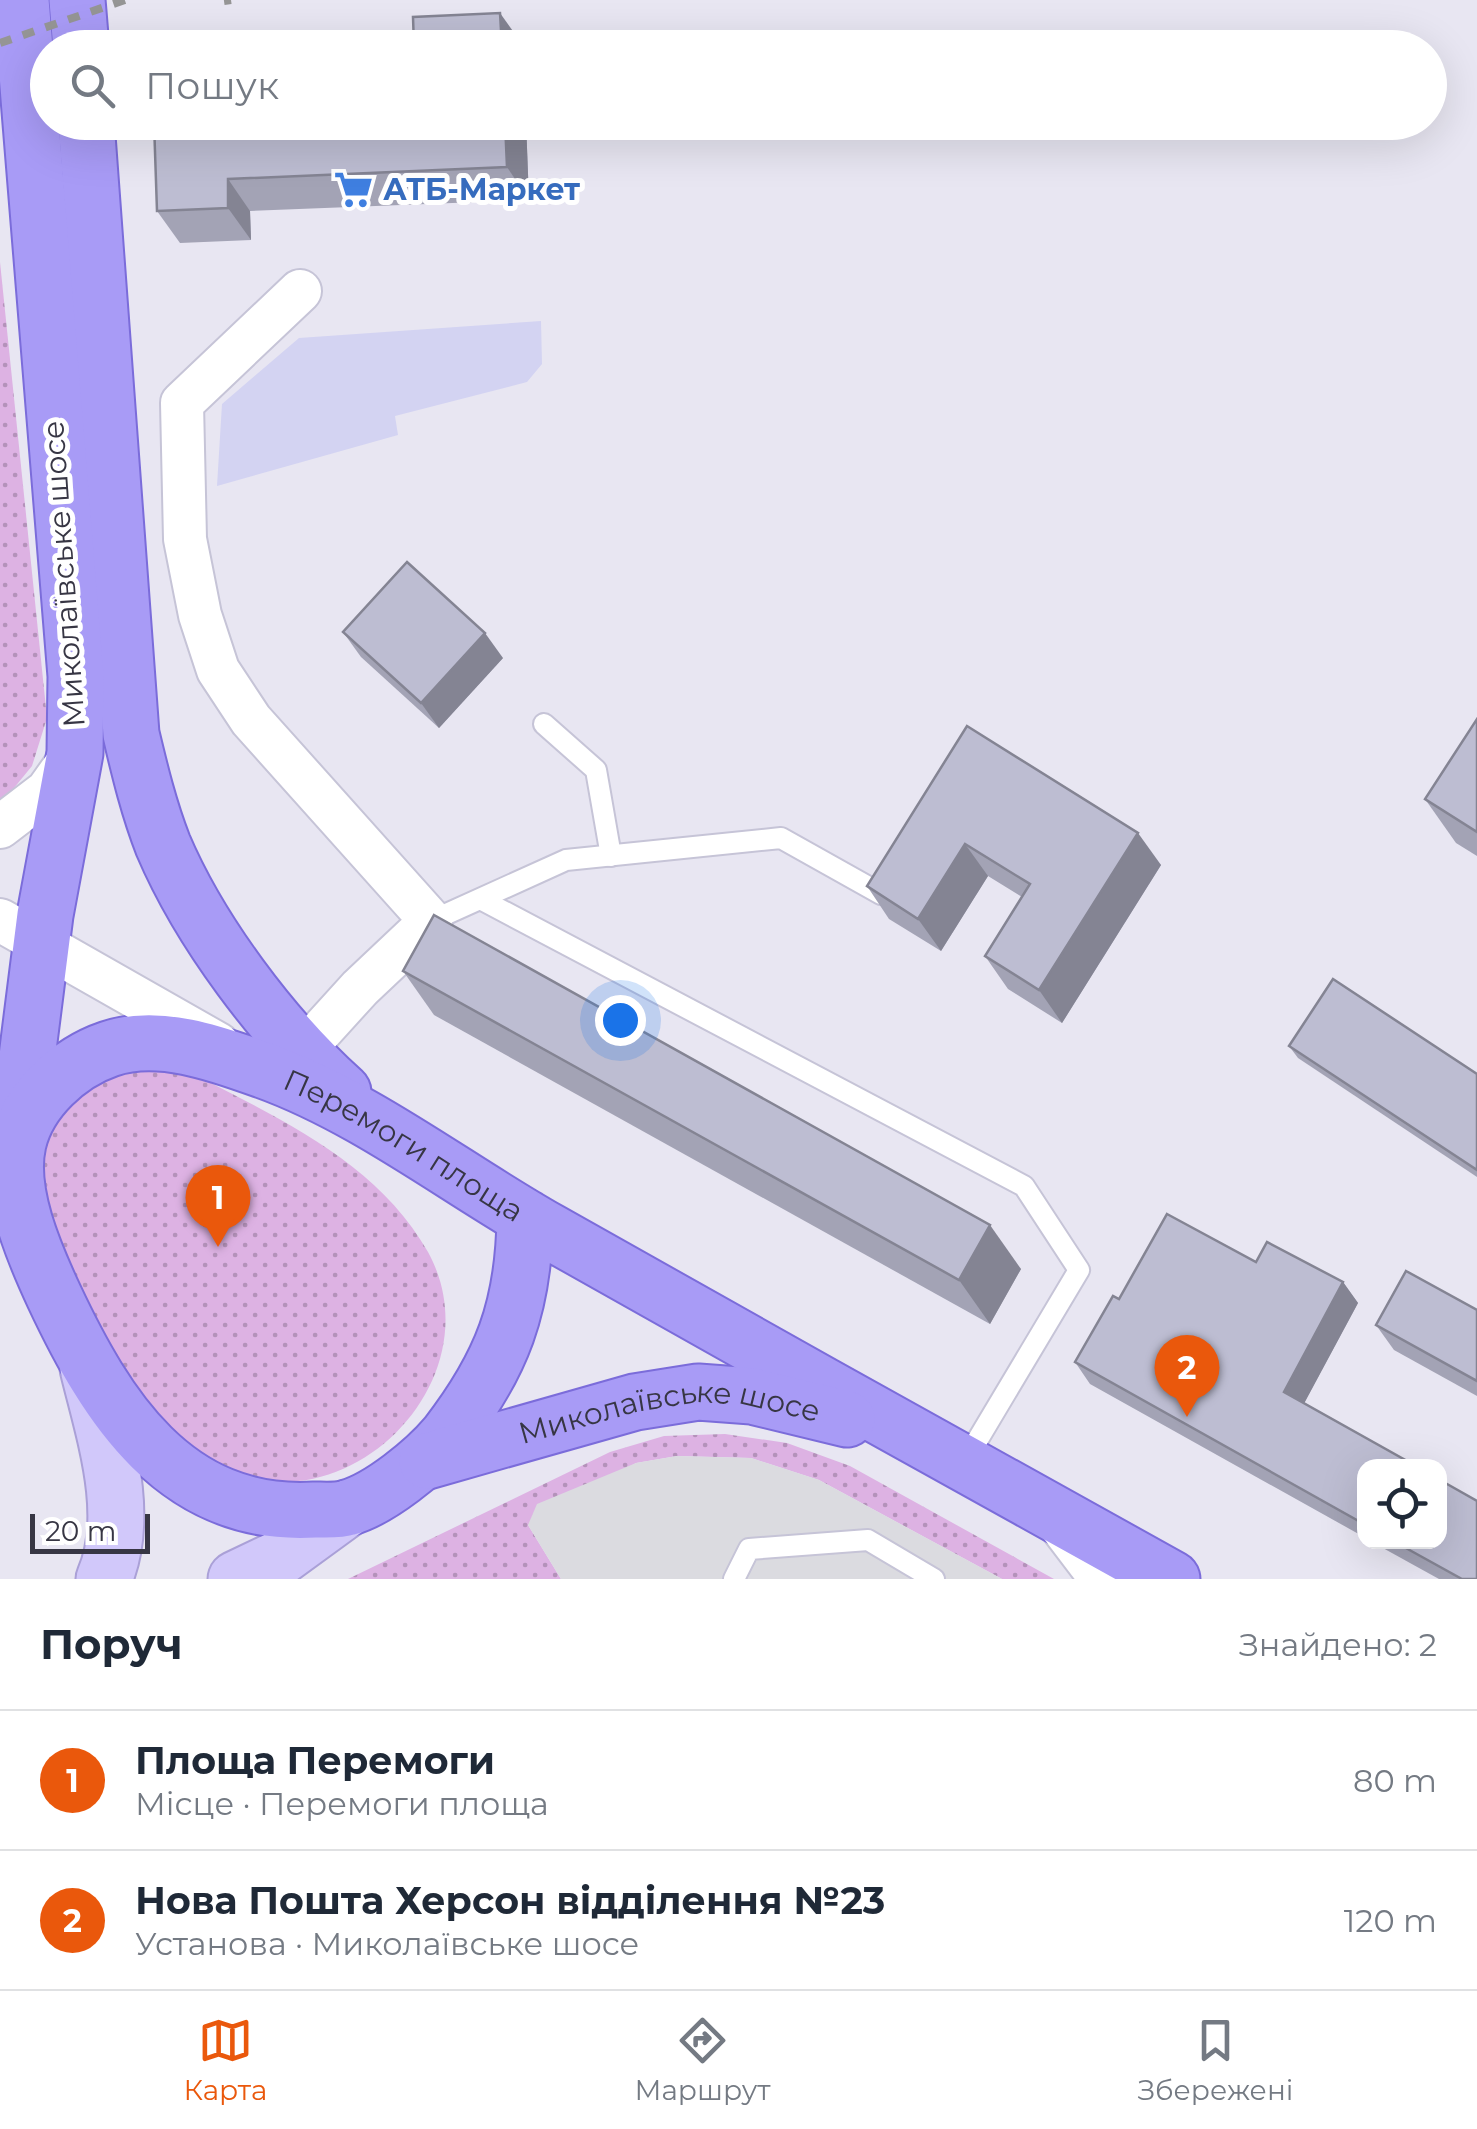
<!DOCTYPE html>
<html lang="uk">
<meta charset="utf-8">
<style>
:root{--surface:#fff;--page:#f2f2f3;--text:#1f2937;--muted:#747a83;--line:#e0e1e3;--accent:#ea580c}
body{margin:0;font-family:Montserrat,sans-serif;background:var(--page);color:var(--text)}
.controls{position:absolute;right:30px;bottom:30px;display:grid;overflow:hidden;border-radius:20px;box-shadow:0 10px 40px #0002}
.controls button{width:90px;height:90px;display:grid;place-items:center;padding:0;border:0;border-bottom:2px solid var(--line);background:var(--surface);color:var(--text);font:50px sans-serif}
.scale{position:absolute;left:30px;bottom:25px;width:120px;box-sizing:border-box;padding-left:10px;border:5px solid #373644;border-top:0;font-size:28px;line-height:35px;white-space:nowrap;color:#373644;-webkit-text-stroke:8px #fff;paint-order:stroke}
.you{position:absolute;left:620px;top:1020px;width:35px;height:35px;margin:-25px;border:8px solid #fff;border-radius:50%;background:#1a73e8;box-shadow:0 0 0 15px #1a73e833}
.badge{display:grid;place-items:center;width:65px;height:65px;border-radius:50%;background:var(--accent);color:#fff;font-size:32px;font-weight:700}
.pin{position:absolute;translate:-50% -82px;filter:drop-shadow(0 2px 5px #0008)}
.pin::after{content:'';position:absolute;top:52px;width:35px;height:30px;background:inherit;clip-path:polygon(0 0,100% 0,50% 100%)}
.list{margin:0;padding:0;list-style:none}
h2{display:flex;justify-content:space-between;align-items:center;height:130px;margin:0;padding:0 40px;font-size:42px}
h2 small{font-size:32px;font-weight:400;color:var(--muted)}
.list li{display:grid;grid-template-columns:65px 1fr auto;gap:30px;align-items:center;box-sizing:border-box;height:140px;padding:0 40px;border-top:2px solid var(--line)}
.list b{display:block;font-size:38px;white-space:nowrap}
.list p{margin:0;font-size:32px;white-space:nowrap;color:var(--muted)}
.list em{font-size:32px;font-style:normal;color:var(--muted)}
.icon{flex:none;width:55px;height:55px;fill:none;stroke:currentColor;stroke-width:2;stroke-linecap:round;stroke-linejoin:round}
.map{position:relative;flex:none;width:1477px;height:1579px;overflow:hidden}
.search{position:absolute;background:var(--surface);box-shadow:0 10px 40px #0002;left:30px;right:30px;top:30px;height:110px;display:flex;align-items:center;gap:25px;box-sizing:border-box;padding:0 35px;border-radius:55px;color:var(--muted);font-size:38px}
.sheet{height:410px;background:var(--surface)}
nav{display:flex;justify-content:space-around;align-items:center;box-sizing:border-box;height:140px;border-top:2px solid var(--line);background:var(--surface);font-size:28px;color:var(--muted)}
nav a{display:grid;justify-items:center;gap:5px}
nav .on{color:var(--accent)}
.map>svg:first-child{display:block}
.commercial{fill:#d3d3f2}
.grass{fill:url(#grass-dots)}
.parking{fill:#dbdbe0}
.lines{fill:none;stroke-linecap:round;stroke-linejoin:round}
.lane-casing{stroke:#c6c4d7;stroke-width:24}
.street-casing{stroke:#c6c4d7;stroke-width:46}
.secondary-casing{stroke:#aaa0d7;stroke-width:59}
.primary-casing{stroke:#7b6cda;stroke-width:59}
.lane{stroke:#fff;stroke-width:20}
.street{stroke:#fff;stroke-width:42}
.secondary{stroke:#d1c8fa;stroke-width:55}
.primary{stroke:#a89bf6;stroke-width:55}
.rail{stroke:#959595;stroke-width:8;stroke-dasharray:12 12;stroke-linecap:butt}
.wall{fill:#a3a3b5}
.shaded-wall{fill:#848493}
.building{fill:#bdbdd2;stroke:#848493;stroke-width:2.5}
.labels{text-anchor:middle;stroke-width:10;stroke-linejoin:round;paint-order:stroke}
.shop-label{font-size:30px;font-weight:bold;fill:#366cbe;stroke:#fff;text-anchor:start}
.street-label{font-size:30px;fill:#373644;stroke:#fff}
</style>
<div class="map">
<svg width="1477" height="1579" viewBox="0 0 1477 1579">
<defs>
<pattern id="grass-dots" width="8" height="8" patternUnits="userSpaceOnUse" patternTransform="scale(2.5)"><rect width="8" height="8" fill="#ddb2e3"/><path d="M2 2h.1M6 6h.1" fill="none" stroke="#b492ba" stroke-width="1.8" stroke-linecap="round"/></pattern>
</defs>
<rect width="100%" height="100%" fill="#e8e6f2"/>
<polygon class="commercial" points="541,321 542,364 527,382 395,416 398,435 217,486 222,404 299,338"/>
<g class="grass">
<polygon points="0,262 47,718 32,766 0,805"/>
<path d="M170,1062C263,1111 374,1156 428,1252C491,1367 373,1505 251,1479C223,1473 201,1455 179,1438C165,1427 142,1415 131,1401C111,1374 96,1323 81,1291C60,1243 27,1187 48,1133C55,1115 71,1098 81,1082Z"/>
<polygon points="725,1434 787,1443 850,1466 1054,1579 1002,1579 819,1480 751,1458 677,1456 636,1463 528,1525 561,1579 348,1579 610,1452 664,1436"/>
</g>
<polygon class="parking" points="677,1456 751,1458 819,1480 1002,1579 561,1579 528,1525 537,1504 636,1463"/>
<g class="lines">
<defs>
<g id="lane">
<polyline points="544,724 596,770 611,856"/>
<polyline points="484,901 1024,1186 1079,1270 965,1461"/>
<polyline points="431,921 566,860 781,838 881,894"/>
<polyline points="734,1579 749,1549 868,1540 934,1579"/>
</g>
<g id="street">
<polyline points="300,291 182,403 185,539 200,615 218,670 251,720 431,921 360,988 300,1054"/>
<polyline points="0,827 47,791 74,753"/>
<polyline points="0,920 218,1044"/>
<polyline points="1057,1521 1101,1579"/>
</g>
<g id="secondary">
<path d="M88,1368C104,1434 132,1515 104,1579"/>
<polyline points="236,1579 278,1559 348,1508"/>
</g>
<g id="primary">
<polyline points="77,0 81,48"/>
<path d="M86,122L131,734C140,772 149,809 163,845C200,932 273,1029 343,1092"/>
<polyline points="18,1128 45,915 75,753 76,676 21,0"/>
<path id="s1" d="M525,1217C524,1307 502,1365 447,1436C426,1461 380,1499 347,1508C338,1511 324,1510 314,1510C175,1518 106,1407 54,1296C34,1253 7,1191 18,1143C28,1100 68,1063 109,1049C158,1032 216,1053 263,1070C366,1107 455,1178 549,1231C756,1348 964,1464 1172,1579"/>
<path id="s2" d="M427,1461L635,1402L698,1392L752,1396L847,1419"/>
</g>
</defs>
<use href="#lane" class="lane-casing"/>
<use href="#street" class="street-casing"/>
<use href="#secondary" class="secondary-casing"/>
<use href="#primary" class="primary-casing"/>
<use href="#lane" class="lane"/>
<use href="#street" class="street"/>
<use href="#secondary" class="secondary"/>
<use href="#primary" class="primary"/>
<g class="rail">
<polyline points="224,1 231,0"/>
<polyline points="0,43 125,0"/>
</g>
</g>
<g class="wall">
<polygon points="154,122 526,122 529,200 250,211 251,240 180,243 157,211"/>
<polygon points="343,632 503,658 439,728 361,657"/>
<polygon points="1477,719 1477,856 1456,843 1425,799"/>
<polygon points="967,726 1161,865 1062,1023 1008,989 985,956 1022,897 988,876 941,951 889,919 867,886"/>
<polygon points="403,971 1021,1269 990,1324 434,1015"/>
<polygon points="1289,1046 1477,1074 1477,1177 1298,1058"/>
<polygon points="1343,1282 1358,1303 1304,1403 1364,1466 1364,1537 1090,1384 1075,1362 1119,1299"/>
<polygon points="1477,1310 1477,1396 1394,1350 1376,1325"/>
<polygon points="1372,1542 1440,1542 1477,1579 1439,1579"/>
</g>
<g class="shaded-wall">
<polygon points="500,13 523,45 523,48 502,48"/>
<polygon points="505,122 526,122 529,200 507,167"/>
<polygon points="228,179 250,211 251,240 228,208"/>
<polygon points="485,633 503,658 439,728 421,703"/>
<polygon points="1138,833 1161,865 1062,1023 1039,990"/>
<polygon points="965,844 988,876 941,951 918,919"/>
<polygon points="990,1225 1021,1269 990,1324 959,1280"/>
<polygon points="1343,1282 1358,1303 1299,1413 1284,1392"/>
</g>
<g class="building">
<polygon points="500,13 502,48 366,48 414,46 413,17"/>
<polygon points="154,122 505,122 507,167 228,179 228,208 157,211"/>
<polygon points="407,562 485,633 421,703 343,632"/>
<polygon points="1477,719 1477,832 1425,799"/>
<polygon points="967,726 1138,833 1039,990 985,956 1030,884 965,844 918,919 867,886"/>
<polygon points="434,915 990,1225 959,1280 403,971"/>
<polygon points="1333,979 1477,1074 1477,1170 1289,1046"/>
<polygon points="1167,1214 1256,1262 1267,1242 1343,1282 1284,1392 1416,1466 1364,1466 1364,1524 1075,1362 1113,1296 1119,1299"/>
<polygon points="1406,1271 1477,1310 1477,1381 1376,1325"/>
<polygon points="1440,1480 1477,1501 1477,1579 1462,1579 1395,1542 1440,1542"/>
</g>
<defs>
<symbol id="supermarket-bare" viewBox="-9 -9 18 18"><path d="M-6-5.5h2.5l.6 2H6L4.5 2H-2.5L-4.4-4H-6ZM-1.5 3.2a1.3 1.3 0 1 0 .1 0ZM3 3.2a1.3 1.3 0 1 0 .1 0Z" fill="#3f7fe0" stroke="#fff" stroke-width="2.5" paint-order="stroke"/></symbol>
</defs>
<g fill-rule="evenodd">
<use href="#supermarket-bare" x="326" y="162" width="55" height="55"/>
</g>
<g class="labels">
<g class="shop-label">
<text x="383" y="200">АТБ-Маркет</text>
</g>
<g class="street-label">
<text transform="translate(64 574) rotate(-94)" y="10">Миколаївське шосе</text>
<text dy="10" stroke="none"><textPath href="#s1" startOffset="1370">Перемоги площа</textPath></text>
<text dy="10" stroke="none"><textPath href="#s2" startOffset="250">Миколаївське шосе</textPath></text>
</g>
</g>
</svg>
<div class="controls">
<button><svg class="icon" aria-label="locate" viewBox="0 0 24 24"><circle cx="12" cy="12" r="6"/><path d="M12 2v4M12 18v4M2 12h4M18 12h4"/></svg></button>
</div>
<div class="scale">20 m</div>
<div class="you"></div>
<div class="pin badge" style="left:218px;top:1247px">1</div>
<div class="pin badge" style="left:1187px;top:1417px">2</div>
<div class="search"><svg class="icon" aria-label="search" viewBox="0 0 24 24"><circle cx="10" cy="10" r="6"/><path d="M15 15l6 6"/></svg>Пошук</div>
</div>
<section class="sheet">
<h2>Поруч<small>Знайдено: 2</small></h2>
<ul class="list">
<li><span class="badge">1</span><div><b>Площа Перемоги</b><p>Місце · Перемоги площа</p></div><em>80 m</em></li>
<li><span class="badge">2</span><div><b>Нова Пошта Херсон відділення №23</b><p>Установа · Миколаївське шосе</p></div><em>120 m</em></li>
</ul>
</section>
<nav>
<a class="on"><svg class="icon" aria-label="map" viewBox="0 0 24 24"><path d="M3 6l6-2 6 2 6-2v14l-6 2-6-2-6 2zM9 4v14M15 6v14"/></svg>Карта</a>
<a><svg class="icon" aria-label="directions" viewBox="0 0 24 24"><path d="M12 3l9 9-9 9-9-9zM9 14v-3h6M13 9l2 2-2 2"/></svg>Маршрут</a>
<a><svg class="icon" aria-label="saved" viewBox="0 0 24 24"><path d="M7 4h10v16l-5-4-5 4z"/></svg>Збережені</a>
</nav>
